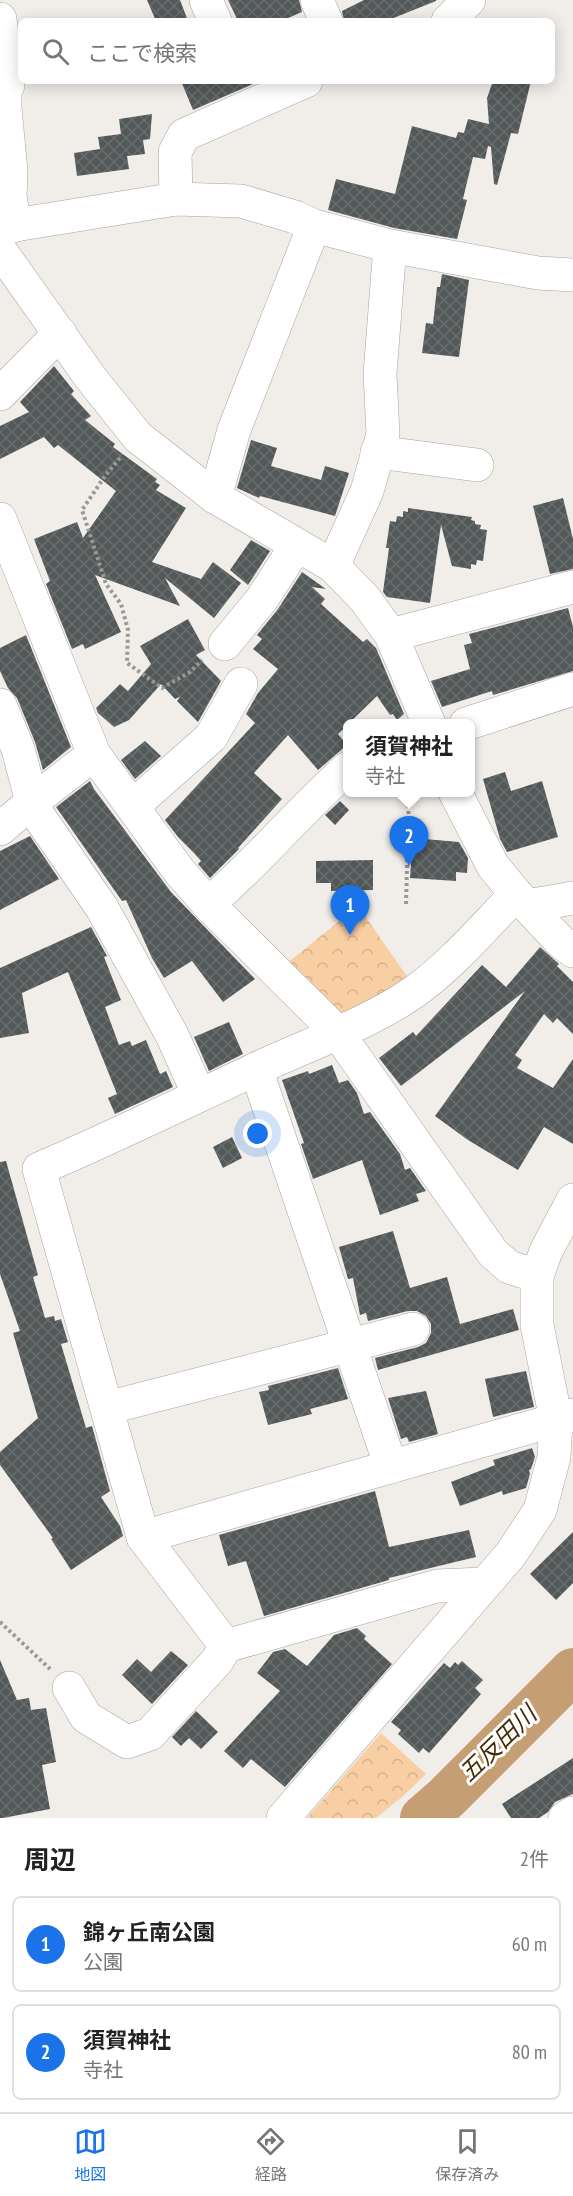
<!DOCTYPE html>
<html lang="ja">
<meta charset="utf-8">
<style>
:root{--surface:#fff;--page:#f2f2f2;--text:#222;--muted:#767676;--line:#e0e0e0;--accent:#1a73e8}
body{margin:0;font-family:"PT Sans Narrow","Noto Sans JP",sans-serif;background:var(--page);color:var(--text)}
.you{position:absolute;left:258px;top:1134px;width:21px;height:21px;margin:-15px;border:4px solid #fff;border-radius:50%;background:#1a73e8;box-shadow:0 0 0 9px #1a73e833}
.badge{display:grid;place-items:center;width:39px;height:39px;border-radius:50%;background:var(--accent);color:#fff;font-size:20px;font-weight:700}
.pin{position:absolute;translate:-50% -50px;filter:drop-shadow(0 2px 3px #0008)}
.pin::after{content:'';position:absolute;top:32px;width:21px;height:18px;background:inherit;clip-path:polygon(0 0,100% 0,50% 100%)}
.popup{position:absolute;left:343px;top:719px;width:132px;height:78px;box-sizing:border-box;display:grid;place-content:center;border-radius:9px;background:var(--surface);filter:drop-shadow(0 2px 4px #0005);font-size:20px;white-space:nowrap;color:var(--muted)}
.popup b{font-size:22px;color:var(--text)}
.popup::after{content:'';position:absolute;left:50%;top:100%;margin-left:-12px;border:12px solid transparent;border-top-color:var(--surface)}
.list{margin:0;padding:0;list-style:none}
h2{display:flex;justify-content:space-between;align-items:center;height:78px;margin:0;padding:0 24px;font-size:26px}
h2 small{font-size:20px;font-weight:400;color:var(--muted)}
.list li{display:grid;grid-template-columns:39px 1fr auto;gap:18px;align-items:center;box-sizing:border-box;height:96px;margin:0 12px 12px;padding:0 12px;border:2px solid var(--line);border-radius:9px}
.list b{display:block;font-size:22px;white-space:nowrap}
.list p{margin:0;font-size:20px;white-space:nowrap;color:var(--muted)}
.list em{font-size:20px;font-style:normal;color:var(--muted)}
.icon{flex:none;width:33px;height:33px;fill:none;stroke:currentColor;stroke-width:2;stroke-linecap:round;stroke-linejoin:round}
.map{position:relative;flex:none;width:573px;height:1818px;overflow:hidden}
.search{position:absolute;background:var(--surface);box-shadow:0 3px 15px #0003;left:18px;right:18px;top:18px;height:66px;display:flex;align-items:center;gap:15px;box-sizing:border-box;padding:0 21px;border-radius:9px;color:var(--muted);font-size:22px}
.sheet{height:294px;background:var(--surface)}
nav{display:flex;justify-content:space-around;align-items:center;box-sizing:border-box;height:84px;border-top:2px solid var(--line);background:var(--surface);font-size:16px;color:var(--muted)}
nav a{display:grid;justify-items:center;gap:3px}
nav .on{color:var(--accent)}
.map>svg:first-child{display:block}
.park{fill:url(#park-crowns)}
.lines{fill:none;stroke-linecap:round;stroke-linejoin:round}
.river{stroke:#c69e74;stroke-width:46}
.building{fill:url(#building-cross-hatch)}
.minor-casing{stroke:#a7a3a0;stroke-width:34}
.path{stroke:#9a9895;stroke-width:4;stroke-dasharray:3 3;stroke-linecap:butt}
.minor{stroke:#fff;stroke-width:33}
.labels{text-anchor:middle;stroke-width:6;stroke-linejoin:round;paint-order:stroke}
.water-label{font-size:24px;font-style:italic;fill:#472b08;stroke:#fff}
</style>
<div class="map">
<svg width="573" height="1818" viewBox="0 0 573 1818">
<defs>
<pattern id="park-crowns" width="20" height="18" patternUnits="userSpaceOnUse" patternTransform="scale(1.5)"><rect width="20" height="18" fill="#f8cea3"/><path d="M2 6a3 3 0 1 1 6 0M12 15a3 3 0 1 1 6 0" fill="none" stroke="#d5b18c"/></pattern>
<pattern id="building-cross-hatch" width="8" height="8" patternUnits="userSpaceOnUse" patternTransform="scale(1.5)"><rect width="8" height="8" fill="#535859"/><path d="M0 0l8 8M0 8l8-8" fill="none" stroke="#696d6d"/></pattern>
</defs>
<rect width="100%" height="100%" fill="#f1eeea"/>
<g class="park">
<polygon points="358,906 411,982 350,1016 335,1013 286,964"/>
<polygon points="381,1733 426,1774 402,1797 376,1818 307,1818"/>
</g>
<g class="lines">
<polyline class="river" points="423,1818 446,1798 573,1671"/>
</g>
<g class="building">
<polygon points="147,0 180,0 188,21 156,21"/>
<polygon points="228,0 299,0 302,12 281,21 238,21"/>
<polygon points="364,0 436,0 436,1 386,21 344,21 342,11"/>
<polygon points="181,81 260,81 193,110"/>
<polygon points="493,81 531,81 518,134 511,133 497,185 494,184 491,147 488,146 485,159 473,157 463,199 467,200 457,239 394,228 328,210 336,179 395,194 412,126 456,138 458,132 464,133 468,119 489,124 487,98"/>
<polygon points="152,114 150,139 143,140 145,154 127,156 129,169 77,176 74,153 100,149 98,137 121,134 119,119"/>
<polygon points="442,274 469,280 459,357 422,353 426,323 433,324 437,287 440,287"/>
<polygon points="54,366 74,391 71,394 91,416 85,420 115,444 113,447 157,479 155,482 160,485 156,490 186,508 152,562 201,579 213,562 241,583 214,618 165,578 180,606 95,575 121,632 85,649 83,644 72,649 46,584 50,581 34,539 77,522 83,538 116,491 58,445 54,448 44,437 0,459 0,426 29,412 20,402"/>
<polygon points="251,440 277,448 271,466 321,480 325,466 349,473 335,516 260,496 259,498 237,488"/>
<polygon points="563,498 573,539 573,569 550,574 533,506"/>
<polygon points="408,508 472,517 471,520 475,521 475,524 481,525 480,529 487,530 483,561 477,560 476,565 471,564 471,569 452,566 441,525 430,603 387,597 383,592 389,548 386,548 390,521 396,522 397,516 403,517 403,511 408,512"/>
<polygon points="251,540 270,551 248,585 230,570"/>
<polygon points="302,572 326,589 312,587 325,599 321,604 363,642 367,639 376,648 404,714 397,720 393,714 390,715 377,696 338,734 347,745 318,770 288,735 254,773 282,799 238,848 239,849 210,878 198,864 201,861 194,853 178,837 165,820 255,723 246,714 258,693 278,669 253,649 262,639 257,635 278,609"/>
<polygon points="568,608 573,627 573,671 493,695 492,691 442,707 431,681 470,669 464,645 472,643 469,634"/>
<polygon points="188,619 205,650 196,655 221,681 198,722 177,701 180,697 175,699 161,684 129,720 114,727 98,713 96,708 120,684 128,691 151,664 140,646"/>
<polygon points="26,635 71,747 43,770 35,742 17,698 8,688 0,671 0,648"/>
<polygon points="145,741 161,756 135,779 121,760"/>
<polygon points="505,772 511,791 542,781 558,837 507,852 500,839 483,779"/>
<polygon points="90,781 94,789 171,892 255,979 223,1002 192,961 164,978 152,958 126,900 122,901 56,807"/>
<polygon points="340,801 349,810 335,825 325,815"/>
<polygon points="30,836 59,879 0,910 0,851"/>
<polygon points="413,838 459,842 468,858 467,873 456,872 456,881 410,878"/>
<polygon points="373,860 373,890 331,891 331,883 316,883 316,861"/>
<polygon points="91,927 107,956 104,957 121,1000 105,1007 119,1045 130,1041 132,1046 146,1040 160,1074 166,1071 173,1087 115,1114 108,1098 117,1094 68,972 22,993 29,1033 0,1038 0,968"/>
<polygon points="540,947 559,964 557,966 573,982 573,1034 557,1018 553,1023 544,1014 515,1055 522,1060 517,1068 553,1088 573,1059 573,1144 544,1127 518,1170 468,1140 435,1116 525,991 401,1086 379,1058 413,1032 416,1036 482,965 506,987"/>
<polygon points="229,1022 243,1054 209,1071 194,1037"/>
<polygon points="332,1065 339,1083 348,1080 357,1093 364,1114 370,1112 400,1154 405,1170 410,1168 426,1191 416,1194 419,1201 380,1215 362,1160 313,1179 301,1144 304,1143 282,1080 308,1071 309,1074"/>
<polygon points="232,1137 242,1158 223,1168 213,1147"/>
<polygon points="6,1161 38,1275 33,1277 45,1318 54,1316 55,1321 61,1319 68,1342 61,1344 86,1428 92,1426 110,1491 101,1497 120,1526 123,1536 71,1570 51,1539 53,1538 0,1465 0,1452 38,1418 13,1333 20,1331 0,1274 0,1162"/>
<polygon points="393,1231 410,1288 447,1277 460,1324 513,1309 519,1330 378,1370 375,1358 418,1347 426,1343 431,1333 431,1324 426,1316 417,1311 408,1311 368,1321 366,1313 360,1315 353,1278 348,1279 339,1247"/>
<polygon points="338,1368 348,1399 310,1409 312,1414 268,1425 259,1392 269,1390 268,1386"/>
<polygon points="526,1371 534,1407 493,1417 485,1379"/>
<polygon points="426,1391 438,1434 409,1442 407,1437 401,1439 388,1398"/>
<polygon points="532,1448 535,1457 531,1469 529,1470 530,1474 526,1488 503,1495 502,1491 460,1506 451,1482 495,1465 493,1460"/>
<polygon points="375,1491 389,1547 469,1530 476,1557 389,1578 389,1580 264,1616 246,1561 228,1566 219,1535"/>
<polygon points="573,1532 573,1583 556,1600 530,1574"/>
<polygon points="357,1628 366,1636 364,1639 392,1664 285,1787 251,1759 243,1768 224,1751 280,1691 257,1673 273,1652 285,1649 307,1666 334,1635"/>
<polygon points="171,1651 188,1665 152,1704 122,1675 137,1659 151,1672"/>
<polygon points="0,1660 17,1700 29,1698 31,1710 46,1708 56,1762 42,1765 50,1809 3,1818 0,1818"/>
<polygon points="462,1661 483,1680 475,1688 481,1694 429,1753 423,1748 419,1753 398,1734 401,1730 391,1722 444,1663 450,1668 455,1662 458,1665"/>
<polygon points="196,1711 218,1732 201,1749 189,1738 181,1746 172,1737"/>
<polygon points="573,1758 573,1794 555,1802 548,1812 539,1818 511,1818 502,1804"/>
</g>
<g class="lines">
<defs>
<g id="minor">
<polyline points="206,0 215,21"/>
<polyline points="317,0 326,21"/>
<polyline points="0,19 8,85 5,91 5,108 11,171 10,197 15,225"/>
<polyline points="448,21 469,0"/>
<polyline points="176,199 175,152 184,135 306,81"/>
<polyline points="0,231 15,225 176,199 241,201 295,217 314,226 390,246 538,273 573,275"/>
<polyline points="0,250 90,377 138,437 215,497 333,566 365,599 391,635 429,724"/>
<polyline points="0,394 60,333"/>
<polyline points="377,452 477,465"/>
<polyline points="215,497 234,430 314,226"/>
<polyline points="0,519 94,754 179,871 208,904 337,1032 493,1253 509,1267 537,1276"/>
<polyline points="333,566 367,491 383,434 380,374 390,246"/>
<polyline points="391,635 573,587"/>
<polyline points="225,644 262,599 296,546"/>
<polyline points="0,705 18,749 32,802 38,815 102,908 172,1035 199,1095"/>
<polyline points="466,724 573,689"/>
<polyline points="455,792 493,866 516,894 561,942 573,951"/>
<polyline points="133,806 211,737 241,684"/>
<polyline points="0,829 32,802 94,754"/>
<path d="M208,904C258,862 299,811 348,768"/>
<polyline points="527,906 573,898"/>
<polyline points="256,1069 391,1467"/>
<polyline points="107,1408 413,1329"/>
<polyline points="143,1537 573,1415"/>
<path d="M226,1646L143,1537L39,1169C116,1136 191,1099 267,1064C315,1042 371,1022 414,992C452,965 483,928 516,894"/>
<polyline points="69,1688 86,1717 127,1742 150,1734 217,1661 226,1646 437,1586 484,1584"/>
<polyline points="283,1818 511,1554 540,1510 554,1457 556,1420 537,1325 537,1276 546,1251 573,1200"/>
<polyline points="565,1818 573,1813"/>
</g>
</defs>
<use href="#minor" class="minor-casing"/>
<g class="path">
<polyline points="120,458 105,476 82,510 106,584 121,604 128,630 127,663 162,688 190,672 202,660"/>
<polyline points="406,904 409,792"/>
<polyline points="0,1622 50,1669"/>
</g>
<use href="#minor" class="minor"/>
</g>
<g class="labels">
<g class="water-label">
<text transform="translate(498 1744) rotate(-44)" y="8">五反田川</text>
</g>
</g>
</svg>
<div class="you"></div>
<div class="pin badge" style="left:350px;top:935px">1</div>
<div class="pin badge" style="left:409px;top:866px">2</div>
<div class="popup"><b>須賀神社</b>寺社</div>
<div class="search"><svg class="icon" aria-label="search" viewBox="0 0 24 24"><circle cx="10" cy="10" r="6"/><path d="M15 15l6 6"/></svg>ここで検索</div>
</div>
<section class="sheet">
<h2>周辺<small>2件</small></h2>
<ul class="list">
<li><span class="badge">1</span><div><b>錦ヶ丘南公園</b><p>公園</p></div><em>60 m</em></li>
<li><span class="badge">2</span><div><b>須賀神社</b><p>寺社</p></div><em>80 m</em></li>
</ul>
</section>
<nav>
<a class="on"><svg class="icon" aria-label="map" viewBox="0 0 24 24"><path d="M3 6l6-2 6 2 6-2v14l-6 2-6-2-6 2zM9 4v14M15 6v14"/></svg>地図</a>
<a><svg class="icon" aria-label="directions" viewBox="0 0 24 24"><path d="M12 3l9 9-9 9-9-9zM9 14v-3h6M13 9l2 2-2 2"/></svg>経路</a>
<a><svg class="icon" aria-label="saved" viewBox="0 0 24 24"><path d="M7 4h10v16l-5-4-5 4z"/></svg>保存済み</a>
</nav>
